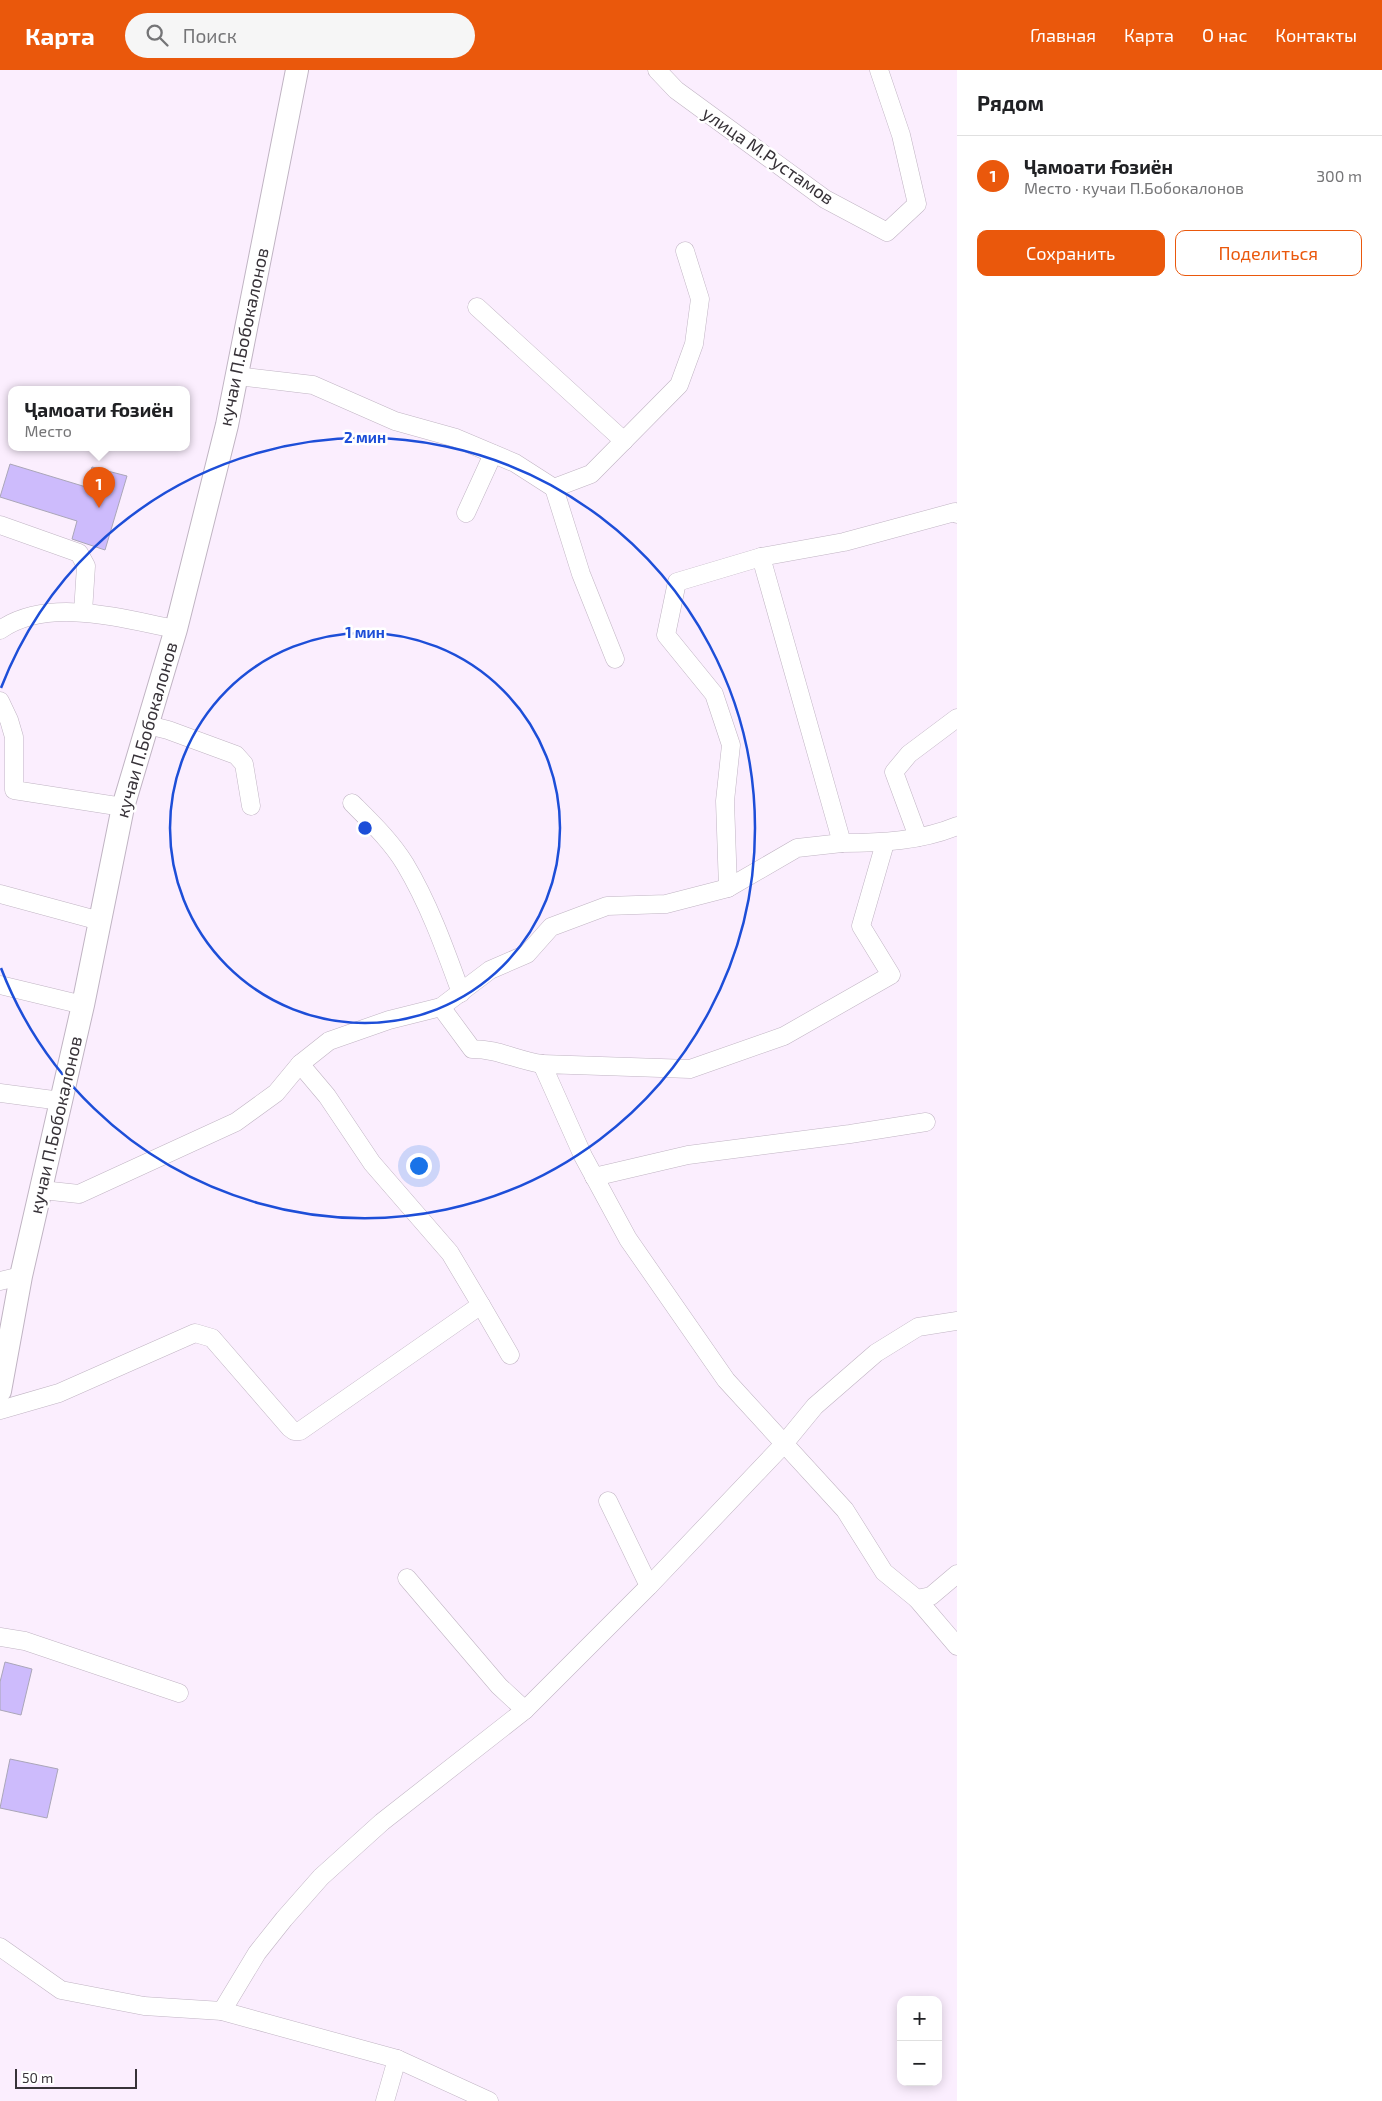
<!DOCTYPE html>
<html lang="ru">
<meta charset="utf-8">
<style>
:root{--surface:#fff;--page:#f6f6f6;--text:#202124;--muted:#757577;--line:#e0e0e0;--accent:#ea580c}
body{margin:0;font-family:"Exo 2",sans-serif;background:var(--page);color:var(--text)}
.controls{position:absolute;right:15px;bottom:15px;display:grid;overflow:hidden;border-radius:10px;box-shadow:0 2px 12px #0003}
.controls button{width:45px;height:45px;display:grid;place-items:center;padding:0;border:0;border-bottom:1px solid var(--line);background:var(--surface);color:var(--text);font:25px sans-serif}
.scale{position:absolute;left:15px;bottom:12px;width:122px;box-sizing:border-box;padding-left:5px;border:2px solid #373238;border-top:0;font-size:14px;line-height:18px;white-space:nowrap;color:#373238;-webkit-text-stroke:4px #fff;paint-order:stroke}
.you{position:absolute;left:418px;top:1095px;width:18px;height:18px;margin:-12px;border:4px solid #fff;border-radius:50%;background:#1a73e8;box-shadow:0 0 0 8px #1a73e833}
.badge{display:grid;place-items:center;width:32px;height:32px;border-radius:50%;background:var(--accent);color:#fff;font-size:16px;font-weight:700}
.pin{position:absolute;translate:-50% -41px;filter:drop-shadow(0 1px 2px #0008)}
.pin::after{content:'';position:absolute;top:26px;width:18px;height:15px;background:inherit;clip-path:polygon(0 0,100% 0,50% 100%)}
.popup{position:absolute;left:8px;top:316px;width:182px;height:65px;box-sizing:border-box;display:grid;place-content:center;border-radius:10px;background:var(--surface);filter:drop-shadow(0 1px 4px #0005);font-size:16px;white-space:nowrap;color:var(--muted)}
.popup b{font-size:19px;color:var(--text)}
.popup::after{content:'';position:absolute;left:50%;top:100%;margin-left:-10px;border:10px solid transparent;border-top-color:var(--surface)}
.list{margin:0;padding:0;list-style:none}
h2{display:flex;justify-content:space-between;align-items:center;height:65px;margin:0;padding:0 20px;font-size:21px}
h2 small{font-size:16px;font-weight:400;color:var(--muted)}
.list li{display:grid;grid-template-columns:32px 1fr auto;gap:15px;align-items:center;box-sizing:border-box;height:80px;padding:0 20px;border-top:1px solid var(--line)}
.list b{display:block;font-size:19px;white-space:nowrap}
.list p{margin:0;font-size:16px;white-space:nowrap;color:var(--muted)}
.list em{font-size:16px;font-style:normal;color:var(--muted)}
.actions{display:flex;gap:10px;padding:15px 20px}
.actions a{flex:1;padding:11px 0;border:1px solid var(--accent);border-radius:10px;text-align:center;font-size:18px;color:var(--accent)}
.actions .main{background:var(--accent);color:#fff}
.icon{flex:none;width:28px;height:28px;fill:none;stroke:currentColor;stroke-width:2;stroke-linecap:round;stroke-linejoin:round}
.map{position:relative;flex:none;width:957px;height:2031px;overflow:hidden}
header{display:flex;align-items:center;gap:30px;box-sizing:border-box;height:70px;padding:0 25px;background:var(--accent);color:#fff}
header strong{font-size:24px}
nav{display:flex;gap:28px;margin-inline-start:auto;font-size:18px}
.search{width:350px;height:45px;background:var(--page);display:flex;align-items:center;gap:12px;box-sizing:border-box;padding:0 18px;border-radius:28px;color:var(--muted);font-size:19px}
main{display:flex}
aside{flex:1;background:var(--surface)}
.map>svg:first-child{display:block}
.building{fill:#cdbbfc;stroke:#aaa6b8}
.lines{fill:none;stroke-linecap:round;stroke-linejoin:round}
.minor-casing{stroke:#c0b4c3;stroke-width:19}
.major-casing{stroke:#c0b4c3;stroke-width:24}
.minor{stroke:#fff;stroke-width:18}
.major{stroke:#fff;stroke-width:22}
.ring{fill:none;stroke:#1d4ed8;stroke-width:2.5}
.labels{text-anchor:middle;stroke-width:5;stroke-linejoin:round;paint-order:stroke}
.street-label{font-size:18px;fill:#373238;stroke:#fff}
.centre{fill:#1d4ed8;stroke:#fff;stroke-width:2.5}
.ring-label{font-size:15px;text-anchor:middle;font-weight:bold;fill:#1d4ed8;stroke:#fff;stroke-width:5;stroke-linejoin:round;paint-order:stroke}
</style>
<header>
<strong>Карта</strong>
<div class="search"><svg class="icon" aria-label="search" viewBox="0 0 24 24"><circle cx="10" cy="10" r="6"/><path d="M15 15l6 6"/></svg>Поиск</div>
<nav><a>Главная</a><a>Карта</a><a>О нас</a><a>Контакты</a></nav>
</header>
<main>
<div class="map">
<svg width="957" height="2031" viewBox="0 0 957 2031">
<rect width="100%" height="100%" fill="#fbeefe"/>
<g class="building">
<polygon points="10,394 86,417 92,397 127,406 105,480 72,469 77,451 0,427"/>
<polygon points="5,1592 32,1599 21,1645 0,1640 0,1612"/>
<polygon points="10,1689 58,1699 47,1748 0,1738"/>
</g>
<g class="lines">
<defs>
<g id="minor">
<polyline points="657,0 676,20 825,129 887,162 917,134 901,65 879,0"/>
<polyline points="477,237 624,371"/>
<polyline points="237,306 313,315 395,351 456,368 515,393 554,418 591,404 679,315 694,274 700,229 685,181"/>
<polyline points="554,418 581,504 615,589"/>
<polyline points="466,443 493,384"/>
<polyline points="0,455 79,483 86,496 83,542"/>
<path d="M761,487L842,773C881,773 921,771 957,756"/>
<path d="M0,560C49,526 122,549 176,559"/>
<polyline points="0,631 9,650 14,667 14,720 123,737"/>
<polyline points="148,655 168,660 236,685 244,694 251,736"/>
<path d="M352,733C371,752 391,771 405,794C429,834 445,879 461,923"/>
<polyline points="918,767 894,702 909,684 957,648"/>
<polyline points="885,773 861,856 891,905 784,966 690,999 542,994 583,1086 628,1169 726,1310 845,1440 884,1502 917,1529 931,1526 957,1504"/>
<polyline points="728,818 725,731 731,675 714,624 666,565 677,512 761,487 844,472 955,442 957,444"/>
<polyline points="0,824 100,851"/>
<polyline points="0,915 83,935"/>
<path d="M441,937L472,979C498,979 516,990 542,994"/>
<polyline points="0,1023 61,1031"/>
<polyline points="594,1107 688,1085 850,1064 926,1052"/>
<polyline points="42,1120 79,1124 236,1052 276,1023 300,994 329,971 389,950 441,937 490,900 527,884 551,857 607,836 666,834 728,818 797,778 842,773"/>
<polyline points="0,1211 21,1206"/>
<polyline points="481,1235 510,1285"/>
<polyline points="0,1340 59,1323 195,1263 212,1268 290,1358 294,1361 300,1361 481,1235 450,1183 372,1093 327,1026 300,994"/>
<polyline points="608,1431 649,1516"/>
<polyline points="407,1508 499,1616 525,1640"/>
<polyline points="917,1529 957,1576"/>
<polyline points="0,1567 25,1571 179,1623"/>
<polyline points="0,1877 61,1920 144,1936 222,1941 397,1989 489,2031"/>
<polyline points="222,1941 257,1883 284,1849 321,1807 382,1752 525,1640 649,1516 783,1375 815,1336 876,1283 918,1257 957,1251"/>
<polyline points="385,2031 397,1989"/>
</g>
<polyline id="major" points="0,1321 21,1206 83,935 123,737 176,559 227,355 297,0"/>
</defs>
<use href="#minor" class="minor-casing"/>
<use href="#major" class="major-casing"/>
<use href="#minor" class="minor"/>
<use href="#major" class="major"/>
</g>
<g class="ring">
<circle cx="365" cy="758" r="195"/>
<path d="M1 618A390 390 0 1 1 1 898"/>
</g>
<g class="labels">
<g class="street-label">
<text transform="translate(768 86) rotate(35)" y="6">улица М.Рустамов</text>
<text transform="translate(244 267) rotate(-78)" y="6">кучаи П.Бобокалонов</text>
<text transform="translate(147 660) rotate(-74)" y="6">кучаи П.Бобокалонов</text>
<text transform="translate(56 1055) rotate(-77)" y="6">кучаи П.Бобокалонов</text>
</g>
</g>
<circle cx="365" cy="758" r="8" class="centre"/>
<g class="ring-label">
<text x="365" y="373">2 мин</text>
<text x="365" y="568">1 мин</text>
</g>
</svg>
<div class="controls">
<button>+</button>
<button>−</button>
</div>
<div class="scale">50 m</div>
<div class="you"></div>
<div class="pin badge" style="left:99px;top:438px">1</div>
<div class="popup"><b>Ҷамоати Ғозиён</b>Место</div>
</div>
<aside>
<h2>Рядом<small></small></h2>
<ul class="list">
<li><span class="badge">1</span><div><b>Ҷамоати Ғозиён</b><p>Место · кучаи П.Бобокалонов</p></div><em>300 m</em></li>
</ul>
<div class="actions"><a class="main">Сохранить</a><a>Поделиться</a></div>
</aside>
</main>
